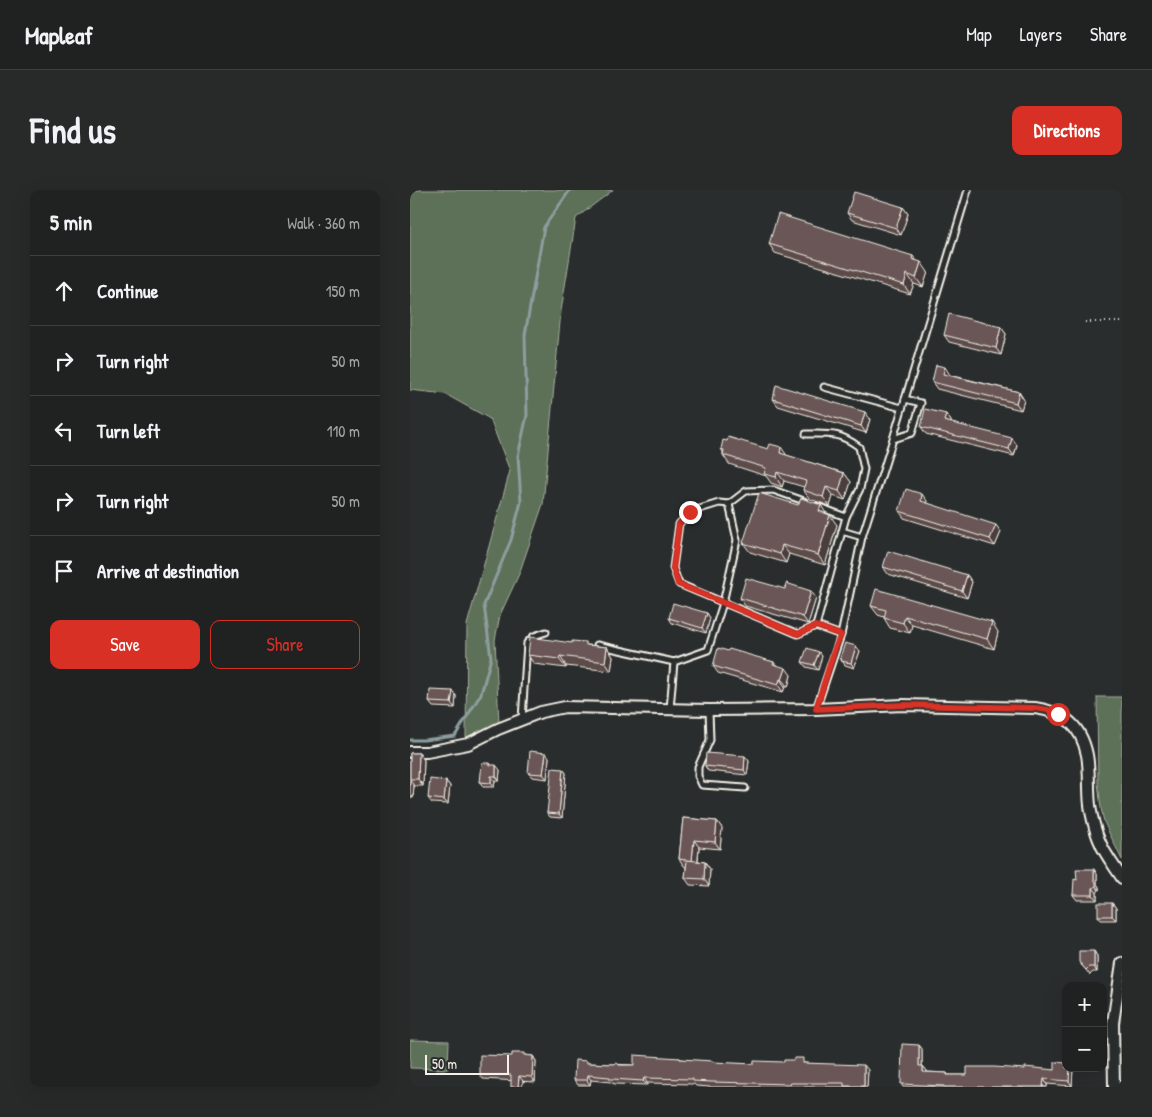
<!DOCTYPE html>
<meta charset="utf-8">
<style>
:root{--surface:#202222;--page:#282a2a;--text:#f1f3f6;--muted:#a2a4a5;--line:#3d3f40;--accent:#d93025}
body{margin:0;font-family:"Patrick Hand",sans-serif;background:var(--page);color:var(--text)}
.controls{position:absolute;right:15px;bottom:15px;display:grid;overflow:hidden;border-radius:10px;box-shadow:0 5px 20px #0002}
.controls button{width:45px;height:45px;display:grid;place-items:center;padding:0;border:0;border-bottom:1px solid var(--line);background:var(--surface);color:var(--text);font:25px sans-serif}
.scale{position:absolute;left:15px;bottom:12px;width:84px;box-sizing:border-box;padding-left:5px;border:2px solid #f4f1e8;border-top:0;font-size:14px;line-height:18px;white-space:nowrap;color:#f4f1e8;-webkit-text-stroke:4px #2a2d2e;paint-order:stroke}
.stop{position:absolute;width:15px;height:15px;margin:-11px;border:4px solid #d93025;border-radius:50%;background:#fff}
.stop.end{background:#d93025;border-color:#fff;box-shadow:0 1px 5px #0008}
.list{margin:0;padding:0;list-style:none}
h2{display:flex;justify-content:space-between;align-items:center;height:65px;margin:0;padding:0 20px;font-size:21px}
h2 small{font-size:16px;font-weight:400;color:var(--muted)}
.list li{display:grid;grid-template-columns:32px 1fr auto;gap:15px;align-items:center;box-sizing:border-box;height:70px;padding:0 20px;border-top:1px solid var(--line)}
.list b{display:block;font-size:19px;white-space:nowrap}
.list em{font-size:16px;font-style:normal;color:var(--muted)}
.actions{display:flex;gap:10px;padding:15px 20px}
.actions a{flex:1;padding:11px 0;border:1px solid var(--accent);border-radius:10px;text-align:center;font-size:18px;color:var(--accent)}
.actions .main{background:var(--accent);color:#fff}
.icon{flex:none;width:28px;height:28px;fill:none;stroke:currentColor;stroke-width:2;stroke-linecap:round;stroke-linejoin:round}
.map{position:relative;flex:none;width:712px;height:897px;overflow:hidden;border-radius:10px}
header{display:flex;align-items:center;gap:30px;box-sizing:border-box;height:70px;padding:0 25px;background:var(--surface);border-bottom:1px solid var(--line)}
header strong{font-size:24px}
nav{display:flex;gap:28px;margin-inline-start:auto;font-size:18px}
.intro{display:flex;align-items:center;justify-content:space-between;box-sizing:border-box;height:120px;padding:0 30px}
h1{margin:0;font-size:35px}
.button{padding:12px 22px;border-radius:10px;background:var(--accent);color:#fff;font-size:18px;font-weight:700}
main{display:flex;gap:30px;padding:0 30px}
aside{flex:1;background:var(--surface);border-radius:10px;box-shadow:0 5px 20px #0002}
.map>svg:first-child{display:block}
.green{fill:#5d6f58;stroke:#a8b0a0}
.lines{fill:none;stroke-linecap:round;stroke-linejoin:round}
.stream{stroke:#8e9e9f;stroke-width:3}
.lane-casing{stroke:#f4f1e8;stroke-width:9}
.street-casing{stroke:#f4f1e8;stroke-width:14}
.path{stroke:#f4f1e8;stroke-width:2;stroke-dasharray:1 4;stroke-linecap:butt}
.lane{stroke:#2a2d2e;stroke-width:5}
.street{stroke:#2a2d2e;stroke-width:10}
.wall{fill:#5b4b4a;stroke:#f4f1e8}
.shaded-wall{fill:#4a3d3c;stroke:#f4f1e8}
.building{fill:#6a5756;stroke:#f4f1e8}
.route{stroke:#d93025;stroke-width:6}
</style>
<header>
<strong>Mapleaf</strong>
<nav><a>Map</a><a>Layers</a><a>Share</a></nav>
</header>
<div class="intro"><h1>Find us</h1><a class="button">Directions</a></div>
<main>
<aside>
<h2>5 min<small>Walk · 360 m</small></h2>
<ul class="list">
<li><svg class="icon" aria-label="ahead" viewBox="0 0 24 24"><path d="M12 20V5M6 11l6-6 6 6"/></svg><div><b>Continue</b></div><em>150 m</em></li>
<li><svg class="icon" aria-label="right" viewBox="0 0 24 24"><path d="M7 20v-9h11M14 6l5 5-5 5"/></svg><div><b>Turn right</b></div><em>50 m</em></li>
<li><svg class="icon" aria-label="left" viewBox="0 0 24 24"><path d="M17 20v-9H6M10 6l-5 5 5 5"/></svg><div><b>Turn left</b></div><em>110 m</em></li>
<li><svg class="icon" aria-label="right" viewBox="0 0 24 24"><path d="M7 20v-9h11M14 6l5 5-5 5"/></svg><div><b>Turn right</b></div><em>50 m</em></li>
<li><svg class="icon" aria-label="arrive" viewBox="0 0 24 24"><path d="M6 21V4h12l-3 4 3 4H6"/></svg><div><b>Arrive at destination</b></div></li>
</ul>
<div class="actions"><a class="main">Save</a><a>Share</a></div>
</aside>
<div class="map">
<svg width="712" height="897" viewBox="0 0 712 897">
<rect width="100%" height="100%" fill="#2a2d2e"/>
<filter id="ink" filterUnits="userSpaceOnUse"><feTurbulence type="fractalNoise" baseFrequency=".02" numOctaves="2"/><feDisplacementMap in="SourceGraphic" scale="10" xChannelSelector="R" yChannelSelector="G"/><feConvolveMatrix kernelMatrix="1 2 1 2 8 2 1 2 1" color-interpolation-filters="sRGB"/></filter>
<g filter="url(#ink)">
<g class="green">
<polygon points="0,0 203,0 166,28 151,121 133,314 109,384 90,425 85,450 89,533 56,547 57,435 100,281 80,229 35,204 0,200"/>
<polygon points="687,507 712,507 712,670 694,632 691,618 688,594"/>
<polygon points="0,850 39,851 38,879 0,878"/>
</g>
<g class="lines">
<polyline class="stream" points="0,550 14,550 45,546 71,504 81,468 74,415 101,350 111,312 108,266 117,225 115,145 134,37 160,0"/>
<defs>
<g id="lane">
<polyline points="414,197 492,218"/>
<path d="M396,244C420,244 429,242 449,257L454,279L450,299L436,327"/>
<polyline points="483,249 502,243 511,213 495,209"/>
<polyline points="319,314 336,301 363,300 394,311"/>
<polyline points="432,341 452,347"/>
<polyline points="406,436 436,327 407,316"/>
<polyline points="187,455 264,472 298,460 313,413 327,350 319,314 309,313 280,322 269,334 263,378 269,394 388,444 406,436 431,445"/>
<polyline points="260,519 264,472"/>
<polyline points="406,519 431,445 452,347 483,249 558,0"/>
<polyline points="299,520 300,550 288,577 288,586 292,595 335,598"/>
<polyline points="112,529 117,453 124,446 136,442"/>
</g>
<g id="street">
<path d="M0,562H17L58,554L88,539L131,522L155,517L299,520L406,519L493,515L625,518C654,522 671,535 677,565C680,581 678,599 680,615C681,624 686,644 690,652C694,663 705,677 712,688"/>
<polyline points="704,897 703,833 712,773"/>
</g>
</defs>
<use href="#lane" class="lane-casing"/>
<use href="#street" class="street-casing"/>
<polyline class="path" points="675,132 712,132"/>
<use href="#lane" class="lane"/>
<use href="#street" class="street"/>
</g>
<g class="wall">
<polygon points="493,17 498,24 491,45 442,30 437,23"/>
<polygon points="359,54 503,66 507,71 518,82 513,97 504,94 500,104 365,63"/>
<polygon points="591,137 596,144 591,165 539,152 534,145"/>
<polygon points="540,185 609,202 614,210 611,220 527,199 522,192"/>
<polygon points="363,209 455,222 460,229 456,243 368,216"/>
<polygon points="536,224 541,231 541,233 607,255 604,266 516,244 511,237"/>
<polygon points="311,259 376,265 434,283 441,292 435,310 423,306 420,316 400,309 393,300 394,297 374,291 372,297 361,293 356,286 319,274 313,265 313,262"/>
<polygon points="517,311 517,313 591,342 585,356 494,328 489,321"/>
<polygon points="417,324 427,335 415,375 379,364 376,373 340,362 333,353"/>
<polygon points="473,377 557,385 562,392 557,408 478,384"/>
<polygon points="375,399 406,408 398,434 335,416 330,408"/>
<polygon points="461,416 588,442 584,459 502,435 500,443 480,438 474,428 474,427 468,425"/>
<polygon points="297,423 300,428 296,443 262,433 259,428"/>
<polygon points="178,455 197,457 203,467 201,481 156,476 156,478 124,474 118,465"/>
<polygon points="318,461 364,472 366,475 381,485 378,497 375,497 373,502 308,483 303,476"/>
<polygon points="450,461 444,478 435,475 430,468"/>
<polygon points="412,466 408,480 396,477 392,472"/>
<polygon points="43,501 46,506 45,518 23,517 19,512"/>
<polygon points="0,563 9,563 14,570 13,596 4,596 3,608 0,608"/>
<polygon points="335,566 339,571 337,585 298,581 295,576"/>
<polygon points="139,567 137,589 122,587 118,583"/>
<polygon points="80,573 81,575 90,580 89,591 85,591 84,597 73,597 70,592"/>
<polygon points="153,579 156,583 152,628 140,627 137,623"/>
<polygon points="36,591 40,596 38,614 22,613 18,608"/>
<polygon points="273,628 307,631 312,638 310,659 289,657 288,671 295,672 300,679 299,696 280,695 275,688 276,677 274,676 269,669"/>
<polygon points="687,684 687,694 689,697 689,700 687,703 687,710 667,710 663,705 667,690"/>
<polygon points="702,713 706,718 706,730 691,730 688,726"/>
<polygon points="684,761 687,766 687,782 683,782 680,785 669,772"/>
<polygon points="509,855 512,859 512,876 513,876 517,881 517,882 537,883 538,885 557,885 645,880 656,878 663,878 662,896 637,894 637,897 493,897 491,894"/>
<polygon points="115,865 123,866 126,871 125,892 73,889 70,885"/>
<polygon points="270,868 271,869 304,873 344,874 396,873 458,880 457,897 300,897 286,896 284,894 237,893 237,895 205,894 202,893 201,892 181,890 180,895 168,895 164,890 178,873 224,875"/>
</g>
<g class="shaded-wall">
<polygon points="493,17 498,24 491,45 486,38"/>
<polygon points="511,72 518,82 513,97 506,88"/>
<polygon points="497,84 504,94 500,104 494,95"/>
<polygon points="591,137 596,144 591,165 586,158"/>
<polygon points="535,177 540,185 538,191 533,184"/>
<polygon points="609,202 614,210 611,220 606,213"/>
<polygon points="455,222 460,229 456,243 451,236"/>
<polygon points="536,224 541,231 539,239 534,231"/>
<polygon points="602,248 607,255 604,266 599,259"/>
<polygon points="371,257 378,267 370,263"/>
<polygon points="367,282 374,291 372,297 366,287"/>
<polygon points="434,283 441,292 435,310 429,301"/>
<polygon points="416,297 423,306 420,316 413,307"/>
<polygon points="512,304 517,311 516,318 511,311"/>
<polygon points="411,315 417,325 409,321"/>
<polygon points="420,325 427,335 415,375 408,365"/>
<polygon points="586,335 591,342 585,356 580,349"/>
<polygon points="372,355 379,364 376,373 370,364"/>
<polygon points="557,385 562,392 557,408 552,401"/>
<polygon points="401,401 406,408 398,434 393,427"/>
<polygon points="297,423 300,428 296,443 292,438"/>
<polygon points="495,426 502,435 500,443 493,433"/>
<polygon points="582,432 588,442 584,459 577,449"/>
<polygon points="446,456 450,461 444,478 441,473"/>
<polygon points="197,457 203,467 201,481 195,472"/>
<polygon points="409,462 412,466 408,480 404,475"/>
<polygon points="150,466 156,476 156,478 149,469"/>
<polygon points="376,478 381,485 378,497 372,490"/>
<polygon points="370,489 375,497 373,502 368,495"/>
<polygon points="43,501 46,506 45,518 41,513"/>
<polygon points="9,563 14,570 13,596 8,589"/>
<polygon points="136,563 139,567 137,589 133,584"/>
<polygon points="335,566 339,571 337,585 334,580"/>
<polygon points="86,575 90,580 89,591 86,586"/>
<polygon points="153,579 156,583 152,628 149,624"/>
<polygon points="81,586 85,591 84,597 81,593"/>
<polygon points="0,590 4,596 3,608 0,604"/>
<polygon points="36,591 40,596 38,614 34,610"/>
<polygon points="307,631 312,638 310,659 305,652"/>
<polygon points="284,650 289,657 287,678 282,671"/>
<polygon points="295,672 300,679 299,696 294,689"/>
<polygon points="684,679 687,684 687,694 689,697 689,700 686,696 684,690"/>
<polygon points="683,698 687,703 687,710 683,705"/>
<polygon points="702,713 706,718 706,730 702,726"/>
<polygon points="684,761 687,766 687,782 684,777"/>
<polygon points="509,855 512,859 512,881 509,876"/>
<polygon points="123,866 126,871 125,892 122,887"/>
<polygon points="454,875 458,880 457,897 454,897"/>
<polygon points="513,876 517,881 517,887 513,882"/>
<polygon points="660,878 663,878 662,896 659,891"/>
<polygon points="178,885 181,890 180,895 177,890"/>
<polygon points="109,886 113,891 112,897 108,897"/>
<polygon points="234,888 237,893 237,895 233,891"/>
<polygon points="634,889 637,894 637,897 633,897"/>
</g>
<g class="building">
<polygon points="444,2 493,17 486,38 437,23"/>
<polygon points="368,24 503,66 502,69 511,72 506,88 497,84 494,95 359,54"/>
<polygon points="539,124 591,137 586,158 534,145"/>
<polygon points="526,175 535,177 533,184 609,202 606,213 522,192"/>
<polygon points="366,195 455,222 451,236 363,209"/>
<polygon points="515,219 536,224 534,231 602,248 599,259 511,237"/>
<polygon points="318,247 358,259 360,254 371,257 370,263 434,283 429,301 416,297 413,307 393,300 396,291 367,282 366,287 354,284 356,278 313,265 314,260 311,259 313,250 317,251"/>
<polygon points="496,299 512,304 511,311 586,335 580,349 489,321"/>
<polygon points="349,303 388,315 391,308 411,315 409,321 420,325 408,365 372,355 370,364 333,353"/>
<polygon points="478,361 557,385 552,401 473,377"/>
<polygon points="336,388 375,399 376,393 401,401 393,427 330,408"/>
<polygon points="466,399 582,432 577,449 495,426 493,433 474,428 476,420 461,416"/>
<polygon points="263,413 297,423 292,438 259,428"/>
<polygon points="120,447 162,453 162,451 176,452 176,455 197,457 195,472 150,466 149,469 118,465"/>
<polygon points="435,453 446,456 441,473 431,471 432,469 430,468"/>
<polygon points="308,458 318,461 319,459 364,472 363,474 376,478 372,490 370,489 368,495 303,476"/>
<polygon points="397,458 409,462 404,475 392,472"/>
<polygon points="20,500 43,501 41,513 19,512"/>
<polygon points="120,561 136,563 133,584 118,583"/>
<polygon points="0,563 9,563 8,589 0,589"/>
<polygon points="296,563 335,566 334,580 295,576"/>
<polygon points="72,573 80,573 80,575 86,575 86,586 81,586 81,593 70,592"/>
<polygon points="142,578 153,579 149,624 137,623"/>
<polygon points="20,589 36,591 34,610 18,608"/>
<polygon points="273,628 307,631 305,652 284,650 282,671 269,669"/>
<polygon points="277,670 295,672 294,689 275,688"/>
<polygon points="666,679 684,679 684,690 686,692 686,696 683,698 683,705 663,705 664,689 667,690"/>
<rect x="688" y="713" width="14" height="13"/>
<polygon points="669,761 684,761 684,777 679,777 676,780 669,772"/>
<polygon points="492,854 509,855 509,876 513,876 513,882 537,883 537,885 557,885 557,877 584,877 615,879 615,877 645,880 645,872 656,873 656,878 660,878 659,891 634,889 633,897 534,897 534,896 491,894"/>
<polygon points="102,863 114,863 114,865 123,866 122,887 109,886 108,897 101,897 101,885 70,885 70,865 102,866"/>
<polygon points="224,865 270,868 270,869 303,871 303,872 344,874 344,871 374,872 374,870 384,870 384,868 393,868 393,873 454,875 454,896 434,896 434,893 381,893 380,894 302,892 283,891 283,889 234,888 233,891 202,889 199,889 199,887 178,885 177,890 164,890 165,870 177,871 177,873 204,874 207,873 209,875 224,875"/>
</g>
</g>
<g class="lines" filter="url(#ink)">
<polyline class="route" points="280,322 269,334 263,378 268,394 388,444 406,436 431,445 425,458 406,519 493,515 625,518 638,520 648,524"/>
</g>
</svg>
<div class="controls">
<button>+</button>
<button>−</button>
</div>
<div class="scale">50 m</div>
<div class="stop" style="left:648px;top:524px"></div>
<div class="stop end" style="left:280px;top:322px"></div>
</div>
</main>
